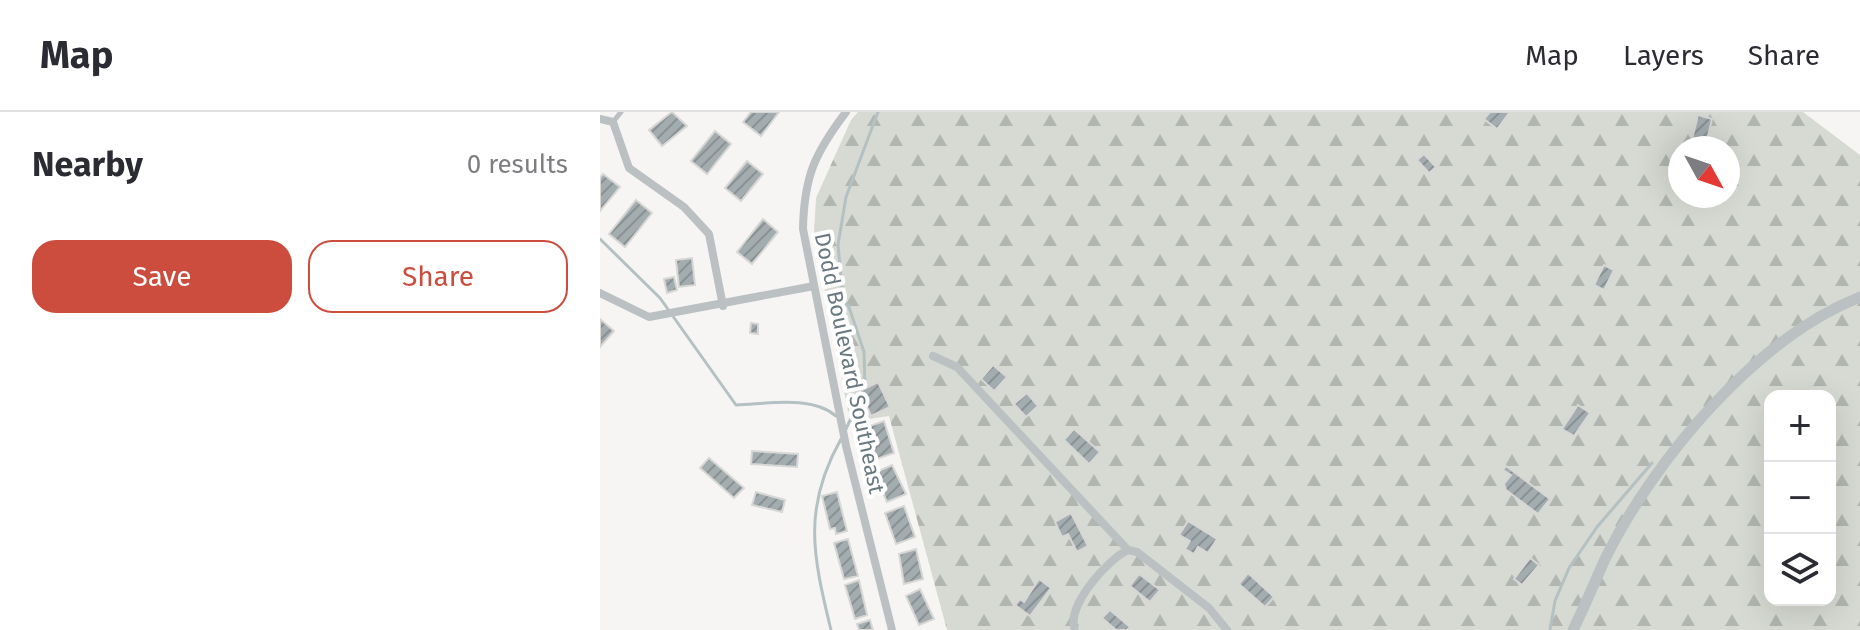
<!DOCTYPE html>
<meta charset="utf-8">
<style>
:root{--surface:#fff;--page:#f2f2f3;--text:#2b2b33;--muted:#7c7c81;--line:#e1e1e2;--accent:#cc4c3d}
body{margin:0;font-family:"Fira Sans",sans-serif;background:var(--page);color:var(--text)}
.controls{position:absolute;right:24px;bottom:24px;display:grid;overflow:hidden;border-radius:16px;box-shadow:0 8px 32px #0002}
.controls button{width:72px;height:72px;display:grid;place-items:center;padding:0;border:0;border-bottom:2px solid var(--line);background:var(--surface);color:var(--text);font:40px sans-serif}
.compass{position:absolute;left:1068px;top:24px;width:72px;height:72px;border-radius:50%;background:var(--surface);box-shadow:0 8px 32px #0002;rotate:130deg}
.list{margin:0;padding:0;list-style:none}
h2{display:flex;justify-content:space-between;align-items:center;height:104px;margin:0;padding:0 32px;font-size:34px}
h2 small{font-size:26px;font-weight:400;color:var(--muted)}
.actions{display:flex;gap:16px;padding:24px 32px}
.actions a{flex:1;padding:18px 0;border:2px solid var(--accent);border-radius:24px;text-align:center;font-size:28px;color:var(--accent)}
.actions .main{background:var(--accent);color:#fff}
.icon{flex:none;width:44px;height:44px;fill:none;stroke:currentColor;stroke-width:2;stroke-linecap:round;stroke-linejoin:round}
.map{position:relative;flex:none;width:1260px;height:518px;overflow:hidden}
header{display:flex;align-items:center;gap:48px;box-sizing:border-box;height:112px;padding:0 40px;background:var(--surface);border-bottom:2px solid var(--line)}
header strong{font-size:38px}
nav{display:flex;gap:44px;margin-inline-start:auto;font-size:28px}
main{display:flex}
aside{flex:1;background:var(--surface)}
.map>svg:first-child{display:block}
.forest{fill:url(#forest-firs);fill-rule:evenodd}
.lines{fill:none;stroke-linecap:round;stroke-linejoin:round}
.stream{stroke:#b4c1c3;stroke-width:3}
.building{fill:url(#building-hatch);stroke:#d7d7d6;stroke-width:2}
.service{stroke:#bbc0c2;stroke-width:5}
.minor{stroke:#bbc0c2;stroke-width:8}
.tertiary{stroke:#bbc0c2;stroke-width:11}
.labels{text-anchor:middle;stroke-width:8;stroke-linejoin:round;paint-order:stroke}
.street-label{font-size:22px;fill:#697980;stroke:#fff}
</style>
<header>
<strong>Map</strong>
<nav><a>Map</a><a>Layers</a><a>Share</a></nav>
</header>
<main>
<aside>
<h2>Nearby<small>0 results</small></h2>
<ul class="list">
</ul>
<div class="actions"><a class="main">Save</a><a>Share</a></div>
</aside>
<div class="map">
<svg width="1260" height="518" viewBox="0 0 1260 518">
<defs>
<pattern id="forest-firs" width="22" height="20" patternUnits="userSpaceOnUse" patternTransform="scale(2)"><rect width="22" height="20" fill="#d6dad3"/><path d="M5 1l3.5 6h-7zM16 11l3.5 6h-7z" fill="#b2b6b0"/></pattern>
<pattern id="building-hatch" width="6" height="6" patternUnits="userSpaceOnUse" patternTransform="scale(2)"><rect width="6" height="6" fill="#a3acaf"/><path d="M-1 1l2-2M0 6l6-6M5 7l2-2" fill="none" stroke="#899194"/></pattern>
</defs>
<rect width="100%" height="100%" fill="#f6f5f3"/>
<path class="forest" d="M258,0H1203L1260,43V518H347L289,304L250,310L214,121L216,86L251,8ZM1080,36H1128V84H1080ZM1170,284H1230V488H1170Z"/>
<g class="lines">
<g class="stream">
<path d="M0,127L60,186L136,293C167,292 212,283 236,304"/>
<polyline points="246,317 265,276 264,240 249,195 243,187 238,133 246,85 278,0"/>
<path d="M231,518C213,444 202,396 241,327"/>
<polyline points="950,518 955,489 969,456 997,415 1052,351"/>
</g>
</g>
<g class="building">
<polygon points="72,0 87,14 62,34 49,18"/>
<polygon points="151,0 179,0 161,24 143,10"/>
<polygon points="890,0 910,0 897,17 884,7"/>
<polygon points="1098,3 1112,7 1105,36 1090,36"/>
<polygon points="115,19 131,32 107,62 91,49"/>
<polygon points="824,42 836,55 829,61 817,48"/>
<polygon points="147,49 163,62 141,89 125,76"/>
<polygon points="3,62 20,75 0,99 0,66"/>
<polygon points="36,88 52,101 25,135 9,122"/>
<polygon points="163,107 178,120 152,152 137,140"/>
<polygon points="92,146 95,173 79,175 76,148"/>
<polygon points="1004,153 1014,158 1004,178 994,173"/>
<polygon points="74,165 77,178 67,181 64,167"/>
<polygon points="0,207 14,219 0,235"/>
<polygon points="151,211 158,212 158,222 150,221"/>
<polygon points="393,253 407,265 394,279 381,267"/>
<polygon points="278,270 290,295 271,304 260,279"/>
<polygon points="427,281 438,294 426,305 414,292"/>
<polygon points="978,293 990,301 974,324 962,317"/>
<polygon points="284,309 294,341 274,348 264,316"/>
<polygon points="474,317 500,340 489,352 464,328"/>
<polygon points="152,339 198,342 197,355 151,352"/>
<polygon points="109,346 144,376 134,386 100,356"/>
<polygon points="292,353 306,382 287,390 274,361"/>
<polygon points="906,354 950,387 938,402 906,378 904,372 911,363 903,358"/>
<polygon points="156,380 185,388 182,400 152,393"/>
<polygon points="237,380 247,419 236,422 235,416 230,417 222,384"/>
<polygon points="304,394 315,425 296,432 285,401"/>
<polygon points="471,401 488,434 477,440 468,422 462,425 455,410"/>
<polygon points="588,409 617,427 608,441 598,435 594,442 585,437 590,429 579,423"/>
<polygon points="248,427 258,464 244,467 234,431"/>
<polygon points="316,437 323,467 304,472 299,442"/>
<polygon points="930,446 939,453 922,473 914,467"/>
<polygon points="648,461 674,485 665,495 639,472"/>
<polygon points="539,462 560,478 550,490 530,474"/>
<polygon points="439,467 451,476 430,504 415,493 420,487 424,490"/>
<polygon points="259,468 267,503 255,507 245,473"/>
<polygon points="320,477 334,507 319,513 306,484"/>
<polygon points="510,498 530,515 527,518 516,518 502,506"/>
<polygon points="270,508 273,518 259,518 257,512"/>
</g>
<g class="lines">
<polyline class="service" points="13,10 21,0"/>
<g class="minor">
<path d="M246,0C215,41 204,64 203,117L246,334L292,518"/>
<polyline points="0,7 13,10 29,56 84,95 109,122 123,194"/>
<polyline points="0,181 49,205 214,174"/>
<polyline points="333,244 357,255 528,438"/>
<path d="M475,518C465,495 508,447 528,438L537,440L609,496L627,518"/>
</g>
<path class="tertiary" d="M973,518C985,494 995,469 1006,445C1055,347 1156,226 1260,185"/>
</g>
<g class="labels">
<g class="street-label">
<text transform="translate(250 251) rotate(78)" y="8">Dodd Boulevard Southeast</text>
</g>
</g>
</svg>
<div class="controls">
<button>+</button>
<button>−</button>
<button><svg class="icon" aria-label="layers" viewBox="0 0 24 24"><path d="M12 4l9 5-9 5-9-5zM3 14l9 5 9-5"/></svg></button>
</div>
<svg class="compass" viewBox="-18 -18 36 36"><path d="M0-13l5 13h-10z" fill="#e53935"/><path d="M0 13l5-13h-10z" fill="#7c7c81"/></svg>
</div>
</main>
